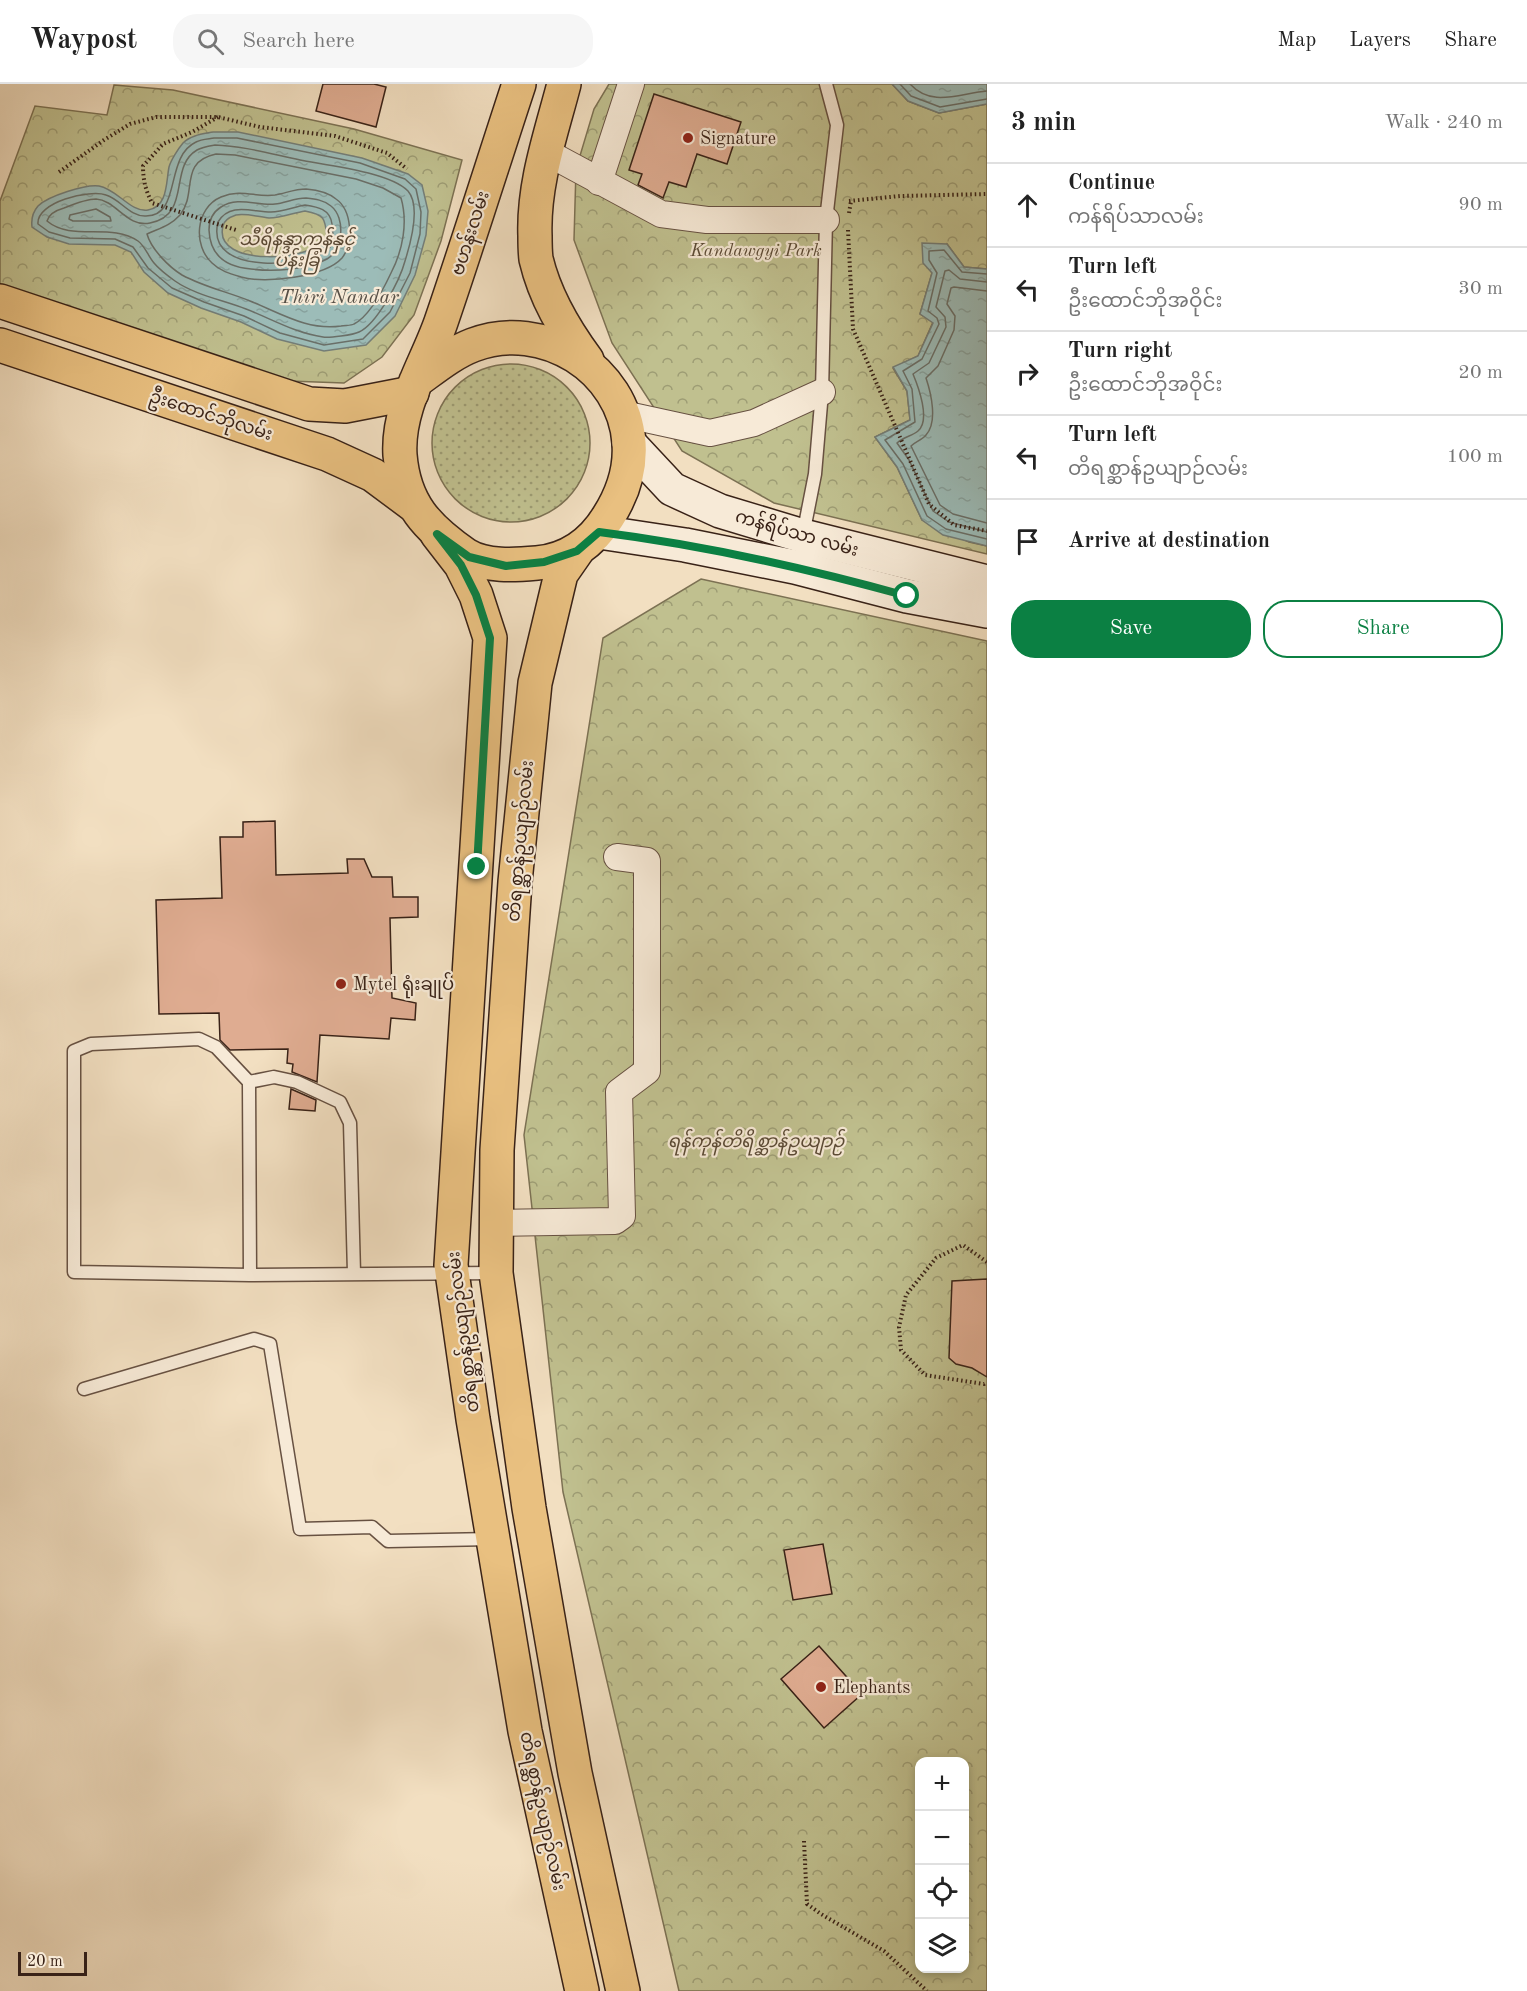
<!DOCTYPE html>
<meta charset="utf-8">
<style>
:root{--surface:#fff;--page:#f6f6f6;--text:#222;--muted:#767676;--line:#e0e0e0;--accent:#0b8043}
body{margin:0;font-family:"Old Standard TT","Noto Sans Myanmar",serif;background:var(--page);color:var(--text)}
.controls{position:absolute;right:18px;bottom:18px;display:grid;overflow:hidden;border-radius:12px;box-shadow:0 3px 9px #0003}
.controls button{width:54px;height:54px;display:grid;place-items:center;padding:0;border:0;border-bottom:2px solid var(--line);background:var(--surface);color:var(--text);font:30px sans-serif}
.scale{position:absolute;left:18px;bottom:15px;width:69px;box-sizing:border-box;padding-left:6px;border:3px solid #392217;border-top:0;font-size:16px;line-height:21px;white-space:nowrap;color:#392217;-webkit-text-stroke:4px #f7ead7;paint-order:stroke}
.stop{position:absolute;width:18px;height:18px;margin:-14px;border:4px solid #0b8043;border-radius:50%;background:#fff}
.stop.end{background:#0b8043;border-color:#fff;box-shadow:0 2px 6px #0008}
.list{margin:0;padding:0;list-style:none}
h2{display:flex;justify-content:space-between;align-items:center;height:78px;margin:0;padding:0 24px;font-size:26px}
h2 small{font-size:20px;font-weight:400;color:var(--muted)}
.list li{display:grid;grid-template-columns:39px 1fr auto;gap:18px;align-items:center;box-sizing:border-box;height:84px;padding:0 24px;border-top:2px solid var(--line)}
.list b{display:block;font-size:22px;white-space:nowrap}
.list p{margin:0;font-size:20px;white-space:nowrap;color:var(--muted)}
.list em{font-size:20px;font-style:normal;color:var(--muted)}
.actions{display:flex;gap:12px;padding:18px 24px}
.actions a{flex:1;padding:14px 0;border:2px solid var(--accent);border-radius:24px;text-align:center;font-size:21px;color:var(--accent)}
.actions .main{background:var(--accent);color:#fff}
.icon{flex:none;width:33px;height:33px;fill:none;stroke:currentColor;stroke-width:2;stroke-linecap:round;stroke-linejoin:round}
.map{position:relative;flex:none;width:987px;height:1907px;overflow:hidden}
header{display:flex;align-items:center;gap:36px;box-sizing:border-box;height:84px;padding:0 30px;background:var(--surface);border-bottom:2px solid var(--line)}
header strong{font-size:28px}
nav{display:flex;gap:33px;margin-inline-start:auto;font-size:21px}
.search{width:420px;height:54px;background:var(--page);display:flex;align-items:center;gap:15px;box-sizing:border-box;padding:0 21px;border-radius:24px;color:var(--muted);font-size:22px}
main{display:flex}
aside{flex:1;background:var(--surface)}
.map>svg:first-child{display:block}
.grass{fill:url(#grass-dots);stroke:#7c7153;stroke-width:1.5}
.forest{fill:url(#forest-crowns);stroke:#7c7153;stroke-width:1.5;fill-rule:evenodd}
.water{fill:url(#water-ripples);stroke:#747e78;stroke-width:1.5;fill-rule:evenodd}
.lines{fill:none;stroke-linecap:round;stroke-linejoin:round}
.shore{stroke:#6a6f68;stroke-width:1.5}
.building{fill:#dfac91;stroke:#392217;stroke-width:1.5}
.service-casing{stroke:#675142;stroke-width:15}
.minor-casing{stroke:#675142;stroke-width:28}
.secondary-casing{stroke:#392217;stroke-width:36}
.primary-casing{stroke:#392217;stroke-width:36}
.path{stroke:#392217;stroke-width:4;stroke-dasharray:1.5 3;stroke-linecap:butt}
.service{stroke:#f7ead7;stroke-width:12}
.minor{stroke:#f7ead7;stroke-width:26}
.secondary{stroke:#f7ead7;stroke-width:33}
.primary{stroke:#e9c080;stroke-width:33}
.route{stroke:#0b8043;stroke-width:8}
.poi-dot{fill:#8f2418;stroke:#f7ead7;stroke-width:2}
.labels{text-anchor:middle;stroke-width:4.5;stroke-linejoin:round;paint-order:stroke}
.poi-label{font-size:18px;fill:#392217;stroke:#f7ead7;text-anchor:start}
.street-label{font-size:18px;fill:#392217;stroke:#f7ead7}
.park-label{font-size:18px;font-style:italic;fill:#5b4a35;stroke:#f7ead7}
.water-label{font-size:20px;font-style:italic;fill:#575047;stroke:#f7ead7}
</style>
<header>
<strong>Waypost</strong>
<div class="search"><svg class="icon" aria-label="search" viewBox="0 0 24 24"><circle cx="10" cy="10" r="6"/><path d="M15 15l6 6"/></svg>Search here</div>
<nav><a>Map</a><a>Layers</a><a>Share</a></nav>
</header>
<main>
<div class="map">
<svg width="987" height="1907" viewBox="0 0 987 1907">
<defs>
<pattern id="grass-dots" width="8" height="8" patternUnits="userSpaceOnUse" patternTransform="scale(1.5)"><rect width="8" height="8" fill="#c0c08f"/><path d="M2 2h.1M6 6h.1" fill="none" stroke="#9d9c74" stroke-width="1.8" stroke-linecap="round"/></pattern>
<pattern id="forest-crowns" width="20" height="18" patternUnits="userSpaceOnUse" patternTransform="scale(1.5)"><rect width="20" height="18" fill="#c0c08f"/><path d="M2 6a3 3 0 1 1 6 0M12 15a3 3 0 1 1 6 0" fill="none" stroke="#9d9c74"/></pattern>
<pattern id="water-ripples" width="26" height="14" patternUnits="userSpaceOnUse" patternTransform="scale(1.5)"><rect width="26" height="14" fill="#9cbcb8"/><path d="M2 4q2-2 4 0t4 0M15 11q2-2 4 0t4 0" fill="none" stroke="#87a19d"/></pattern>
</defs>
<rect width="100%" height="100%" fill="#f2dfc1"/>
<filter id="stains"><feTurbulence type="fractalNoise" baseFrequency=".00333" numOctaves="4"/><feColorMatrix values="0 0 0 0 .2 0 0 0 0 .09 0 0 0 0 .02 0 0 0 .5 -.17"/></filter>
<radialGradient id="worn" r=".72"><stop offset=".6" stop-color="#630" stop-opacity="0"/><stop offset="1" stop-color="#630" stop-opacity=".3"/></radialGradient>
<circle class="grass" cx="511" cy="359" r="79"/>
<g class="forest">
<polygon points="609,0 892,0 908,17 939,29 987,20 987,185 964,183 947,160 932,189 920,230 933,238 918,272 893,284 907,307 910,336 875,353 897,383 922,436 969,458 987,462 987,470 774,419 682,367 612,259 574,156 576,85 594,25"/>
<polygon points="114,1 173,6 354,45 462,76 441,157 414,231 382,273 344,299 288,297 0,207 0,117 35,22 107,31"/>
<path d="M701,495L987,557V1907H679L563,1408L524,1051L603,554ZM920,1678H964V1884H920Z"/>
</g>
<g class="water">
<polygon points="892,0 987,0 987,20 939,29 908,17"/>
<path d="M213,48H238L362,74L408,90L422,101L428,127L426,151L415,191L395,232L366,261L324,267L277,255L241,238L201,224L168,209L144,188L131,168L115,161L69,160L47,153L32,143C31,135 32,129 38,122C48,112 86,100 99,102C117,105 131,129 148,126C168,123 166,98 169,83C171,76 178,65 183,59C191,51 203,50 213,48ZM305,127C325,131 325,134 327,153C318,177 212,185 223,142C224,136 230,133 236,131C247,129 258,133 269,134C281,134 293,129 305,127Z"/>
<polygon points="922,159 947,160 964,183 987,185 987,462 943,451 922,436 897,383 875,353 910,336 907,307 893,283 918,272 933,239 920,230 932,189 923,179"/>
</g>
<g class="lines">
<g class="shore">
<polyline points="900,0 911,12 940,23 987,15"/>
<path d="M910,0C932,24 960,9 987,7"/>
<path d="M214,54H237L360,79L405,95L416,105L421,128L420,150L410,189L390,228L363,255L324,261L280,249L244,232L204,218L172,204L148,184L133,163L115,155L70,154L49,148L38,140C36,118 90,105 106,111C120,115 130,133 146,132C182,132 164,73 196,58C201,55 208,55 214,54Z"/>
<path d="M215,61C244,62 271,70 300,76C326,81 390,88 408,107C421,122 410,161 405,177C400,196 377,240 359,248C353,251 329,254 323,253C295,249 272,235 246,225C223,216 195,211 175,197C168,192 159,185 154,179C148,172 145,162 138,157C111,138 72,158 47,137C49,129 57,126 64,124C74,120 86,115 96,115C116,116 127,144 150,139C192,131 168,83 197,66C202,63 209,62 215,61Z"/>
<path d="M216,70L235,71L356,95L383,104L401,114C408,138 403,166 391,189C384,204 370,232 354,240C351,242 345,241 341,242C308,247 280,229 250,217C228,208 204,203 182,191C169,183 151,165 147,150C160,144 170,142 180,131C198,109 178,78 216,70Z"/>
<path d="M306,105C317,106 328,108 336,115C352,126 354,159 342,174C325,193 265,200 241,193C231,190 220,187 212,179C193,162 195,124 221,113C242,104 256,114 275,111C286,109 295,105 306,105Z"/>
<path d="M306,114C315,115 324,116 331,122C346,134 343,166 327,175C307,186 273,188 251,185C227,183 210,172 209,146C209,137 213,128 221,123C238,112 257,122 275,120C285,119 295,114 306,114Z"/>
<path d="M305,121C318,123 330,125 332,140C333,148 334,156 330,163C316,182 204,195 218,138C230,118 252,128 271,128C282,128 294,123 305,121Z"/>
<polygon points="96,125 110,133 111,137 73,137 69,135 70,131"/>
<polyline points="987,190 962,188 944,166 929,167 929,176 937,189 928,227 937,234 939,240 922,275 903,287 912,305 915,338 885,356 903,380 927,432 946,445 987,455"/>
<path d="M987,198L960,195L949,186L945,187L936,223L945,233L946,243L929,279L913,290C918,302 931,336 918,347C912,352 903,353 897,359L909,376L933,427L949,438L987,448"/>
<path d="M987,207L954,203L951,204L947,220L955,232L954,246L938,282L926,294C931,309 938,338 926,351C922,356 915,358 911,362L940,421L953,430L987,439"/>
</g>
</g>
<g class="building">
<polygon points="323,0 374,0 386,3 376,43 316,27"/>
<polygon points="654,10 741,38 727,80 697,70 686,103 669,98 663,114 638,101 642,90 629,86"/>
<polygon points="275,737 276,791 348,789 347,775 364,775 372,793 392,793 393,813 418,813 418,833 390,834 392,914 416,919 415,936 391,934 389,955 320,951 317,998 292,988 293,980 287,979 288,965 230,966 220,956 219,929 159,930 156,816 222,814 220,753 243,753 243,738"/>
<polygon points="291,1005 316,1016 315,1027 289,1025"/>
<polygon points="987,1195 987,1293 972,1284 956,1280 949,1274 952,1197"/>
<polygon points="823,1460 832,1510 793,1516 784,1466"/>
<polygon points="819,1562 862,1610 824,1644 781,1595"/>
</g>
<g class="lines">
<defs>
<g id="service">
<polyline points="803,451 815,390 822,308 826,136 837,41 826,0"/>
<polyline points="249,998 274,993 297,998 340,1018 350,1039 354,1189"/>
<polyline points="250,1191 249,998 216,963 199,955 91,960 74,967 74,1188 250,1191 495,1189"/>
<polyline points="84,1305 254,1255 270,1260 300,1445 372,1443 388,1457 492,1455"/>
</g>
<g id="minor">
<polyline points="546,68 661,130 707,136 826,136"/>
<polyline points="599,98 631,0"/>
<polyline points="623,330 710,349 754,339 822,308"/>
<polyline points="496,1139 615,1137 622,1132 619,1008 647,987 647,777 617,773"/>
</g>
<g id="secondary">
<polyline points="629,359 672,405 720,427 803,452 987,498"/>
<polyline points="599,448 685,461 795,483 907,512 987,527"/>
</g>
<g id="primary">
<path d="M564,0C551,50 533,100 535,152C535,159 535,167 536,175C545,213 564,245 587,276"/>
<polyline points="0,217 309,320 345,322 412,309"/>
<polyline points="0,261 327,370 373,391 412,420"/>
<path d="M416,297C434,284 452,269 473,261C543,234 624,285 629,359C631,386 622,411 608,433C592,459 568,476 537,479C515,481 485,483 466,471C427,444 404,420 400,371C397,323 426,281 441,238C468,159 493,79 519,0"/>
<polyline points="437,450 461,481 476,511 490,554 451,1181 473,1335 525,1647 582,1907"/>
<polyline points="577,467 561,490 535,599 515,798 497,1066 496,1189 529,1424 575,1689 623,1907"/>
</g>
</defs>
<use href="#service" class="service-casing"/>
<use href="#minor" class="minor-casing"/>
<use href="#secondary" class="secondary-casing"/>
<use href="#primary" class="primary-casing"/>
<g class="path">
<path d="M218,33L192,48L163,60L143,82C143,97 146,107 152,119L236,146"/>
<polyline points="59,88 104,56 130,40 156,33 218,33 260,43 335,52 387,69 407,85"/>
<polyline points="849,117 900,112 987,110"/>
<polyline points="849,129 851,117"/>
<polyline points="848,146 853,245 929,420 954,441 987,447"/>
<polyline points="987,1178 963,1161 936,1174 906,1211 899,1243 901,1266 925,1291 984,1300 987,1298"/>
<polyline points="804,1757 807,1820 821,1830 884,1867 927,1907"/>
</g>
<use href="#service" class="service"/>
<use href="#minor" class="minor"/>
<use href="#secondary" class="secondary"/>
<use href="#primary" class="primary"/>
</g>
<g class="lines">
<path class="route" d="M477,783L490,554L476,511L461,481L437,450L469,473L506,482L544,478L577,467L599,448C703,461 806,484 907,512"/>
</g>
<g class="poi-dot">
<circle cx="688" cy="54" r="6"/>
<circle cx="341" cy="900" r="6"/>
<circle cx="821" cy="1603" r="6"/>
</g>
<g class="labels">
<g class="poi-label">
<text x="700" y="60">Signature</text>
<text x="353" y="906">Mytel ရုံးချုပ်</text>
<text x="833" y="1609">Elephants</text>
</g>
<g class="street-label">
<text transform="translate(470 149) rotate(-72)" y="6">ဗဟန်းလမ်း</text>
<text transform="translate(211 331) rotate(18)" y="6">ဦးထောင်ဘိုလမ်း</text>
<text transform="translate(797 449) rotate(16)" y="6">ကန်ရိပ်သာ လမ်း</text>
<text transform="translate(520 757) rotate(-85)" y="6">တိရစ္ဆာန်ဥယျာဉ်လမ်း</text>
<text transform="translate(463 1248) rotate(-97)" y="6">တိရစ္ဆာန်ဥယျာဉ်လမ်း</text>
<text transform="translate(543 1727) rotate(78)" y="6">တိရစ္ဆာန်ဥယျာဉ်လမ်း</text>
</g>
<g class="park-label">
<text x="297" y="161">သီရိနန္ဒာကန်နှင့်<tspan x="297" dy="21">ပန်းခြံ</tspan></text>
<text x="756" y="172">Kandawgyi Park</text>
<text x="756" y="1063">ရန်ကုန်တိရိစ္ဆာန်ဥယျာဉ်</text>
</g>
<g class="water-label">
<text x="339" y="219">Thiri Nandar</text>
</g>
</g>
<rect width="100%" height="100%" filter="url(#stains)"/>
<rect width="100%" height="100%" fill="url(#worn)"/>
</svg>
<div class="controls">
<button>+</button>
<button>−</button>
<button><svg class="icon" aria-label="locate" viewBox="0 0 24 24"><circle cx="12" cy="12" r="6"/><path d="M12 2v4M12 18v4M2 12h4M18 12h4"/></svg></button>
<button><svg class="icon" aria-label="layers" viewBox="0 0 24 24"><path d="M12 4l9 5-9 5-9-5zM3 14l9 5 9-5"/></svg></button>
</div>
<div class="scale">20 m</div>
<div class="stop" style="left:907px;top:512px"></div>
<div class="stop end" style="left:477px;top:783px"></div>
</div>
<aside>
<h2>3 min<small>Walk · 240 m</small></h2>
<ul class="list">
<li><svg class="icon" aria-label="ahead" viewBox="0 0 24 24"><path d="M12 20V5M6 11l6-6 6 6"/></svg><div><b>Continue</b><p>ကန်ရိပ်သာလမ်း</p></div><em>90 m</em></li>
<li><svg class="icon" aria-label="left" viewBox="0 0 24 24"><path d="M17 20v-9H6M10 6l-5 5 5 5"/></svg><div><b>Turn left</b><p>ဦးထောင်ဘိုအဝိုင်း</p></div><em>30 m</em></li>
<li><svg class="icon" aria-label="right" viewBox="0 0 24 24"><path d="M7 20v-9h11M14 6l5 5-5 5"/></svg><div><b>Turn right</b><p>ဦးထောင်ဘိုအဝိုင်း</p></div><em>20 m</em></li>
<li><svg class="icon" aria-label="left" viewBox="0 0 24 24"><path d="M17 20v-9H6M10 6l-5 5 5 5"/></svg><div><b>Turn left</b><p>တိရစ္ဆာန်ဥယျာဉ်လမ်း</p></div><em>100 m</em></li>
<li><svg class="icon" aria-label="arrive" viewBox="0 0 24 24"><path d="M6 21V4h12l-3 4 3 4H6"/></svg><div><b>Arrive at destination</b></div></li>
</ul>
<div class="actions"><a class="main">Save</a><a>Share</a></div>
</aside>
</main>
